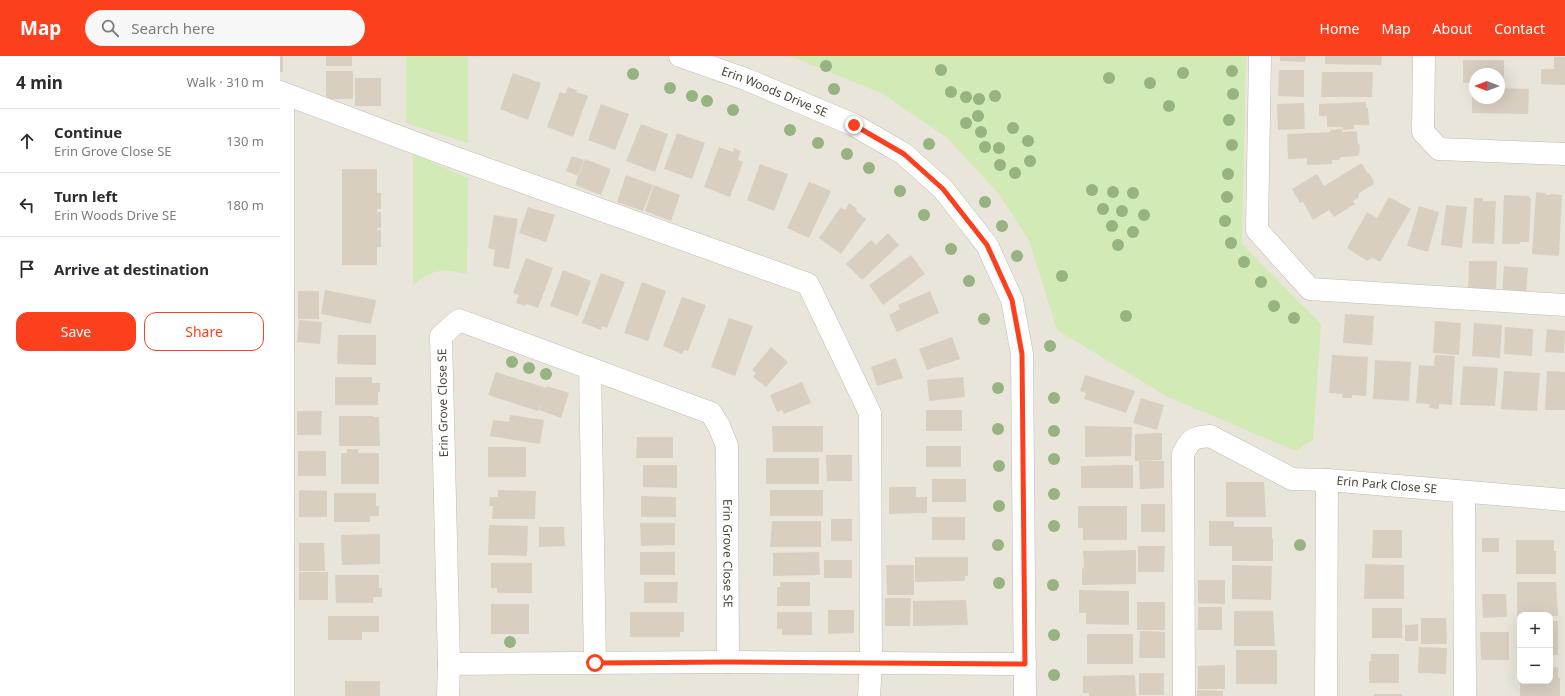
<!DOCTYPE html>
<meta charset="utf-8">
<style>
:root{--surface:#fff;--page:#f7f7f7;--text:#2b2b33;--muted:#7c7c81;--line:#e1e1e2;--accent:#fc3f1d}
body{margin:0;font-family:"Noto Sans",sans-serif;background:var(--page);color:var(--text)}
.controls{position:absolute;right:12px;bottom:12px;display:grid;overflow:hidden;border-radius:8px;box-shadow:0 4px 16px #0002}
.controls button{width:36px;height:36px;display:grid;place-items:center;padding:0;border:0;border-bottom:1px solid var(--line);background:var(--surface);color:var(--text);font:20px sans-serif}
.compass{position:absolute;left:1189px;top:12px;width:36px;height:36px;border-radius:50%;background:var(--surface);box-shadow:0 4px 16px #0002;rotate:270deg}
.stop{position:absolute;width:12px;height:12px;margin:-9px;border:3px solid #fc3f1d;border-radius:50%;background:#fff}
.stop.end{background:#fc3f1d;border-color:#fff;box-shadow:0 1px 4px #0008}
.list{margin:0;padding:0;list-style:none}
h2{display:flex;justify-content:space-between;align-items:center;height:52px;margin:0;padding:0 16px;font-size:17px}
h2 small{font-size:13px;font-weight:400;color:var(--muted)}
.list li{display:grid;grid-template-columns:26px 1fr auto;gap:12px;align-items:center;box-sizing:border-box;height:64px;padding:0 16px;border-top:1px solid var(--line)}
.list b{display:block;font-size:15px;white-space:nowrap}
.list p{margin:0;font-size:13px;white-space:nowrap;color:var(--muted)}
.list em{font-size:13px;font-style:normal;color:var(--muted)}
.actions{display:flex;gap:8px;padding:12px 16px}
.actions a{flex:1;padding:9px 0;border:1px solid var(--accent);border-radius:12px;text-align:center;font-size:14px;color:var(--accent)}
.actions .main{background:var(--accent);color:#fff}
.icon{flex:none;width:22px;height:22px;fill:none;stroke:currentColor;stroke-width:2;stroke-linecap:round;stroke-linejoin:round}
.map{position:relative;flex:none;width:1285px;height:640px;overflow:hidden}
header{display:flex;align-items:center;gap:24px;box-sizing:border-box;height:56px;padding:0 20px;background:var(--accent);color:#fff}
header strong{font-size:19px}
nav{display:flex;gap:22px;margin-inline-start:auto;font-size:14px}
.search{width:280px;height:36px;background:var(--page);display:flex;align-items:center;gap:10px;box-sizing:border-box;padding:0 14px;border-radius:22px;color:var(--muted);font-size:15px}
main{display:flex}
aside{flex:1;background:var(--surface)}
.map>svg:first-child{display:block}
.residential{fill:#eae5da;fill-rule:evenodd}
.green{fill:#d2eab5}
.building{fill:#d8cfc1}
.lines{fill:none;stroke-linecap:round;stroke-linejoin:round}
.minor-casing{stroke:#c2bbae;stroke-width:23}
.minor{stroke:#fff;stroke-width:22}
.tree{fill:#97b381}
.route{stroke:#fc3f1d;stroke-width:5}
.labels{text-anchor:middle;stroke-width:3;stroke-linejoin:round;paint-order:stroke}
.street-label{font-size:12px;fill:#4b4439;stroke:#fff}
</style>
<header>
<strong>Map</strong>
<div class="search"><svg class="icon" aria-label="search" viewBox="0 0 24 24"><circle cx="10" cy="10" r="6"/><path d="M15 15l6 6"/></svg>Search here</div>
<nav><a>Home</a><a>Map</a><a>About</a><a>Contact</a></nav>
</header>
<main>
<aside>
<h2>4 min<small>Walk · 310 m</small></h2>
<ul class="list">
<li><svg class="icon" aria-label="ahead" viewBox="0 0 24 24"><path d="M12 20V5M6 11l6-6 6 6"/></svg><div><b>Continue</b><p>Erin Grove Close SE</p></div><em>130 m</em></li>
<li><svg class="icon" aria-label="left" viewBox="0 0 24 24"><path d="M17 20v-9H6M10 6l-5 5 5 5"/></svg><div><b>Turn left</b><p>Erin Woods Drive SE</p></div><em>180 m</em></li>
<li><svg class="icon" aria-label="arrive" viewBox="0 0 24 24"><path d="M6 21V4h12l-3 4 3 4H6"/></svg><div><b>Arrive at destination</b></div></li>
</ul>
<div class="actions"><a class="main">Save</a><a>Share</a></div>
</aside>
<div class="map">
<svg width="1285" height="640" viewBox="0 0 1285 640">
<rect width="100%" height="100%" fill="#f6f3ec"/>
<path class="residential" d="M0,0H1285V640H0ZM1195,18H1219V42H1195ZM1240,559H1270V625H1240Z"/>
<g class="green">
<polygon points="126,0 188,0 188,87 126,67"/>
<polygon points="510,0 966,0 962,188 1041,268 1033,384 1016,395 888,341 777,274 749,184 719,138 666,81 601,37"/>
<path d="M133,98L188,122L187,218C163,213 154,212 133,229Z"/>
</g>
<g class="building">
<rect x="0" y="0" width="3" height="16"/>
<rect x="46" y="0" width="26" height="10"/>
<polygon points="1000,0 1026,0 1025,6 1000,5"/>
<polygon points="1045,0 1102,0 1101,9 1045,8"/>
<polygon points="1274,1 1285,1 1285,29 1261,28 1261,13 1274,13"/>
<polygon points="1183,4 1224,4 1224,26 1219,26 1219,18 1195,18 1195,26 1183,27"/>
<polygon points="999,14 1024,14 1024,41 998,40"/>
<rect x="46" y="15" width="27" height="28"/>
<polygon points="1042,16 1093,16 1092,41 1041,41"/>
<polygon points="233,17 261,27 248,64 220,53"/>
<rect x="75" y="22" width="26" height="28"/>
<polygon points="288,31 297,34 296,36 308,40 293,81 267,71 280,36 285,38"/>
<polygon points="1219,32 1249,33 1248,58 1192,57 1192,39 1195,39 1195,42 1219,42"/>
<polygon points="1086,46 1086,52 1088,52 1089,69 1074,69 1074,73 1063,74 1063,71 1047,71 1047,60 1039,60 1039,48"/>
<polygon points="1024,47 1025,73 998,74 997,48"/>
<polygon points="321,48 349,58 335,94 308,84"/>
<polygon points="361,68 388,78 375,116 346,105"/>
<polygon points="1062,73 1062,76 1077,75 1078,88 1080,89 1079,98 1078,98 1078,100 1061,101 1059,104 1052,104 1052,108 1027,109 1027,102 1008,103 1007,78 1050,76 1050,74"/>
<polygon points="397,77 425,87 412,123 384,113"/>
<polygon points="439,91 453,96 454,92 461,95 458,104 463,106 450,141 424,131"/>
<polygon points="292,100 304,104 298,120 286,115"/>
<polygon points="305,103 331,113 321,139 295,129"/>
<polygon points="480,108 508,118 494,155 467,144"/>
<polygon points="1080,108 1082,108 1088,118 1089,117 1094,126 1093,126 1094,128 1079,137 1078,142 1073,145 1075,148 1054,161 1049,154 1033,164 1023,146 1020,147 1012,133 1037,118 1044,130"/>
<polygon points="62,113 97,113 97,137 101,137 101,153 97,153 97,156 101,156 101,172 97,172 97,174 101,174 101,191 97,191 97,209 62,209"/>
<polygon points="346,119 373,129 363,155 337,146"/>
<polygon points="529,126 533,128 533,127 551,135 529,182 507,172"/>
<polygon points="374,129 400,139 391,165 365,155"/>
<polygon points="1256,136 1266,137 1266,139 1270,139 1270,138 1282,139 1279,200 1252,198"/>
<polygon points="1224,139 1249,140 1249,142 1251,142 1249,186 1240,186 1240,188 1222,188"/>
<polygon points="1109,141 1131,153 1100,206 1093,202 1087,205 1067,192 1087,156 1097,162"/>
<polygon points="1194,142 1203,142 1203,145 1216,145 1214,188 1192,187"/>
<polygon points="569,147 577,153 576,155 586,163 561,198 539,182 561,151 565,154"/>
<polygon points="1166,149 1187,151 1182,192 1161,189"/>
<polygon points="1139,150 1159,156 1148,196 1127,190"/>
<polygon points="248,151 275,159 266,186 239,177"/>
<polygon points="214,159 238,163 229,213 213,210 215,194 208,192"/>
<polygon points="608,177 619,189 582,224 566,208 591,184 596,189"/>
<polygon points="631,199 645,218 603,249 589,229"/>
<polygon points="246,202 273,212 258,252 246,248 245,250 236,247 239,239 233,237"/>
<polygon points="1189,205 1217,205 1216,235 1188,235"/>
<polygon points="1224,210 1248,212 1246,238 1222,236"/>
<polygon points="283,214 311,225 298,260 270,250"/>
<polygon points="321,217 345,226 327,272 322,270 321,274 302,267"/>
<polygon points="362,226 386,235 368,285 344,277"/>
<polygon points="45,234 96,244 91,268 41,258"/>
<rect x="18" y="235" width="21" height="28"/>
<polygon points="650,235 659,257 617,276 609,259 620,253 618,249"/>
<polygon points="402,241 426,249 408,295 404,294 402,298 383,290"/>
<polygon points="1065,258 1094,260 1092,289 1063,287"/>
<polygon points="449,262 473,270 455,320 431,311"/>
<polygon points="19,264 42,266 40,288 17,286"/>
<polygon points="1155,265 1181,267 1179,299 1153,297"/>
<polygon points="1194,267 1222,269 1220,302 1192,300"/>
<polygon points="1225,271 1253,273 1252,300 1224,298"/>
<polygon points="1267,273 1285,275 1284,297 1265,296"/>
<polygon points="58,279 96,279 96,309 57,308"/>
<polygon points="672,281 680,303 647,314 639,293"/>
<polygon points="491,291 508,306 486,331 473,321 476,317 472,314"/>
<polygon points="1052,299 1088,301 1086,340 1072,339 1072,342 1062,342 1063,338 1049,337"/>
<polygon points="1155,299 1175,300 1172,349 1159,348 1159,353 1149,352 1150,348 1136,347 1139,309 1154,310"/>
<polygon points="616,302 623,322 597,330 591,311"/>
<polygon points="1095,304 1131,306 1129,345 1093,343"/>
<polygon points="1183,310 1218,312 1215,350 1180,349"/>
<polygon points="1224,315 1260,317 1257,355 1221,353"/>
<polygon points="1267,315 1285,316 1285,354 1265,354"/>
<polygon points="216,316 266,332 267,330 289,337 281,362 259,354 261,346 258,355 208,339"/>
<polygon points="805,319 855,335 846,357 804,343 806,337 800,335"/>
<polygon points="55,321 92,321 92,327 100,327 100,336 98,336 98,349 55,349"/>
<polygon points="683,321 685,341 649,345 647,324"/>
<polygon points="522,326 531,347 504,358 502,354 497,356 490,339"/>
<polygon points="861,342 884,349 877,374 853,367"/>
<rect x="646" y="354" width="36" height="21"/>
<polygon points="17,355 42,355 41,379 17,379"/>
<polygon points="230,359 264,364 260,388 210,380 213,364 229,366"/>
<polygon points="59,360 93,360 93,361 99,361 100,390 59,390"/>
<polygon points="492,370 543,370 543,396 493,396"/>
<polygon points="805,370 852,371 851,400 805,401"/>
<polygon points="882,377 882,404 855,405 855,378"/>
<polygon points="357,381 393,381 393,402 356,402"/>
<rect x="646" y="390" width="35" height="21"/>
<rect x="208" y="391" width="38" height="30"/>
<polygon points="67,393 78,393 78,397 99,397 99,428 61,428 61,397 67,397"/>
<rect x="18" y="395" width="28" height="25"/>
<polygon points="546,399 572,399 572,425 547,425"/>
<rect x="486" y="402" width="53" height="26"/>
<polygon points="859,405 884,405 884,432 860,433"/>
<polygon points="363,409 397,409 397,432 363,431"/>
<polygon points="853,409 853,432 801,432 801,410"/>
<rect x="652" y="423" width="34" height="23"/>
<polygon points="946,426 984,426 986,461 946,461"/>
<polygon points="609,431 636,431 636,441 647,441 647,457 609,458"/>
<polygon points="19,434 47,435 47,461 19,461"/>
<polygon points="218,434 256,435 255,463 212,463 213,450 209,450 210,441 218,441"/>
<rect x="490" y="434" width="53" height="26"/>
<polygon points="54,437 96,437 96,450 99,450 99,460 90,460 90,466 54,466"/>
<polygon points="361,440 396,441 396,461 361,461"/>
<rect x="861" y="448" width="24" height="28"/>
<polygon points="798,450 847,450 847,484 803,484 803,472 798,472"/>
<rect x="652" y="461" width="33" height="23"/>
<rect x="551" y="463" width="21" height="22"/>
<polygon points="492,465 541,465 541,491 490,491"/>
<polygon points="929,465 954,465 954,471 992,471 992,482 993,482 993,505 952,505 952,490 929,490"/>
<polygon points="360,467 395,467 395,489 361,490"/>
<polygon points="209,469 248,470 247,500 208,499"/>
<polygon points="259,471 284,471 285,490 259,491"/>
<polygon points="1093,474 1122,474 1122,502 1092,502"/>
<polygon points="100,478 100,508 62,509 61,479"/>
<rect x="1202" y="482" width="17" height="14"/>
<polygon points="1236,484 1274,484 1274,495 1276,495 1276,518 1236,518"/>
<polygon points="19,487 44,487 45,515 19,515"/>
<polygon points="858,490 885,490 884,516 858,516"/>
<polygon points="856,494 856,528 802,529 802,513 804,512 803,495"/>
<rect x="360" y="496" width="35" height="23"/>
<polygon points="539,496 540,519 493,520 493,497"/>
<polygon points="635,501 688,501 688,520 685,520 685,525 635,526"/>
<rect x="544" y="504" width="28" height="18"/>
<polygon points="211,507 252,507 252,537 217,537 217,532 211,532"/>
<polygon points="1085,508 1124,509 1124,543 1084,543"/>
<polygon points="606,509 634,509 634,539 607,539"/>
<polygon points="952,509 992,510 991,544 952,543"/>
<rect x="19" y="516" width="29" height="28"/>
<polygon points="55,519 99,519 99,532 102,532 102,541 93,541 93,547 56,547"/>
<polygon points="918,524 945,524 945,548 918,547"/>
<polygon points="364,526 398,526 397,547 364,547"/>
<polygon points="500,526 530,526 530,550 497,550 497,531 500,531"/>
<polygon points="1237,526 1276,526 1278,560 1240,559 1240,561 1237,561"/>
<polygon points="799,534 849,535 849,569 806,568 806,557 799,557"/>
<polygon points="1202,538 1226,538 1227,561 1203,562"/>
<polygon points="605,542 631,542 630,570 605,570"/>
<polygon points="686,544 688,569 633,570 633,545"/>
<rect x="857" y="546" width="28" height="28"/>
<rect x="211" y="548" width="38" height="30"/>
<rect x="918" y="551" width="24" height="23"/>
<rect x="1092" y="552" width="30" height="30"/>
<polygon points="548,554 574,554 574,577 548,578"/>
<polygon points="954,555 993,555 995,590 954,590"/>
<polygon points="350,556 404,556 404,576 400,576 400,581 350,581"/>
<polygon points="497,556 532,556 532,579 502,579 502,573 497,573"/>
<polygon points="48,560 99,560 99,576 82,576 82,584 48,584"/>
<polygon points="1141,562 1166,562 1167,588 1141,588"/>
<rect x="1237" y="565" width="3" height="34"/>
<rect x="1270" y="565" width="8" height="34"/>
<polygon points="1138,568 1138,585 1125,585 1125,569"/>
<polygon points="860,575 885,576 885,602 859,602"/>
<polygon points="1200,576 1229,576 1229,604 1201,604"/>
<rect x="807" y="578" width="46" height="30"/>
<polygon points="1139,591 1167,592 1166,618 1138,617"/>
<rect x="956" y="594" width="41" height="34"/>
<polygon points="1091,598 1119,598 1119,627 1089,627 1089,605 1091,605"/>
<polygon points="945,609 945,633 918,633 918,610"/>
<polygon points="1270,611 1278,611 1278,622 1280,622 1280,640 1240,640 1240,625 1270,625"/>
<rect x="859" y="617" width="25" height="22"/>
<polygon points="855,619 856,640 809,640 809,637 803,637 803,620"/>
<rect x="65" y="625" width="35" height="15"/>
<polygon points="917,634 943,635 943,640 917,640"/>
<rect x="1094" y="638" width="28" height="2"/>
</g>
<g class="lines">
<defs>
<g id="minor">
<path id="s1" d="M400,0L468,24L574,69L624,98L663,133L707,189L732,244L742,298L745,640"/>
<polyline points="980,0 977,174 1030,233 1285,249"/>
<polyline points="1144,0 1143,76 1159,93 1285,98"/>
<polyline points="0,36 162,97 528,228 590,357 591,608 589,640"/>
<polyline points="310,312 315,607"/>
<polyline points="1184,437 1185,640"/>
<polyline points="169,608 448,606 745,608"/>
<polyline points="3,640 3,38"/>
<path id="s2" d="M168,640L169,608L161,280L179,264L431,357L439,370L447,390L448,606"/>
<path d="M904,640L903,398C911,382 912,382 930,380L1012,423L1047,424"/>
<path id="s3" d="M1046,640L1047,424L1285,444"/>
</g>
</defs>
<use href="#minor" class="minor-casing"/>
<use href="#minor" class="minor"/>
</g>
<g class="tree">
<circle cx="546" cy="10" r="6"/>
<circle cx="661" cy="14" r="6"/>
<circle cx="952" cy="15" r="6"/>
<circle cx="903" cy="17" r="6"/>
<circle cx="353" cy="18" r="6"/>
<circle cx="829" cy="22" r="6"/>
<circle cx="870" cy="27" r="6"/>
<circle cx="390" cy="32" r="6"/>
<circle cx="554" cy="33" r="6"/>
<circle cx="671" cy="36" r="6"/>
<circle cx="953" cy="38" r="6"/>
<circle cx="412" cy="40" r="6"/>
<circle cx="715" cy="40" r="6"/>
<circle cx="686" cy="41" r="6"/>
<circle cx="699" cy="43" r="6"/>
<circle cx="427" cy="45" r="6"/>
<circle cx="889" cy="50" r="6"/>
<circle cx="453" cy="54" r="6"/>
<circle cx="698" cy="60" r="6"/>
<circle cx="949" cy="64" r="6"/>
<circle cx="686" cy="67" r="6"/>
<circle cx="733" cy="72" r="6"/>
<circle cx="510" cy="74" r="6"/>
<circle cx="701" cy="76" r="6"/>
<circle cx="748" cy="85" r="6"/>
<circle cx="538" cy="87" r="6"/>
<circle cx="649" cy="88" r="6"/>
<circle cx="952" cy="89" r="6"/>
<circle cx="705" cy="91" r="6"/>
<circle cx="719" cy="92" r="6"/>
<circle cx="567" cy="98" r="6"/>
<circle cx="750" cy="105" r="6"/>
<circle cx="720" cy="109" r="6"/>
<circle cx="589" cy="112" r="6"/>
<circle cx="735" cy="117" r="6"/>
<circle cx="948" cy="118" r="6"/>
<circle cx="812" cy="134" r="6"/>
<circle cx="620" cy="135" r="6"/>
<circle cx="833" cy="136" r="6"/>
<circle cx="853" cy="137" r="6"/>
<circle cx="947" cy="141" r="6"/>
<circle cx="705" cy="146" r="6"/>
<circle cx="823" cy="153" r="6"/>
<circle cx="842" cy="155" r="6"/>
<circle cx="644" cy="159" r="6"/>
<circle cx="864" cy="159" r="6"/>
<circle cx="945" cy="165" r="6"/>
<circle cx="722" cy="170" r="6"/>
<circle cx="832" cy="170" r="6"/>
<circle cx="853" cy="176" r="6"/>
<circle cx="951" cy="187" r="6"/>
<circle cx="838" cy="189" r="6"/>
<circle cx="671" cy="193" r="6"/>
<circle cx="737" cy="200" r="6"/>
<circle cx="964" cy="206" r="6"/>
<circle cx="782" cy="220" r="6"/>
<circle cx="689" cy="225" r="6"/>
<circle cx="981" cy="226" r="6"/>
<circle cx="994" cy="250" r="6"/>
<circle cx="846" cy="260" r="6"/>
<circle cx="1014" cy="262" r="6"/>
<circle cx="704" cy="263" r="6"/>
<circle cx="770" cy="290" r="6"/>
<circle cx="232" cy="306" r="6"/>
<circle cx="249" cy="312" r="6"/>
<circle cx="266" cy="318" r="6"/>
<circle cx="718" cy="332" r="6"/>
<circle cx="774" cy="342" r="6"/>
<circle cx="718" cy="373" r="6"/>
<circle cx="774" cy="375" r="6"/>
<circle cx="774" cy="403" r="6"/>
<circle cx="719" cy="410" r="6"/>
<circle cx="774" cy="438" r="6"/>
<circle cx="719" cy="450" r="6"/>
<circle cx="774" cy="470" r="6"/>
<circle cx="718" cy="489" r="6"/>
<circle cx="1020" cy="489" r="6"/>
<circle cx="719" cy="527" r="6"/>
<circle cx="773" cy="529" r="6"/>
<circle cx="774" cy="579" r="6"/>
<circle cx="230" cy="586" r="6"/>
<circle cx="774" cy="619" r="6"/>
</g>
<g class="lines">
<polyline class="route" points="315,607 448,606 745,608 742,298 732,244 707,189 663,133 624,98 574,69"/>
</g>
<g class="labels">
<g class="street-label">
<text dy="4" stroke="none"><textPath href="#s1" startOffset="101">Erin Woods Drive SE</textPath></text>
<text transform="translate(163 347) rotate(-91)" y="4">Erin Grove Close SE</text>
<text dy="4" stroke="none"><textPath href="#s3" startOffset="276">Erin Park Close SE</textPath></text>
<text dy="4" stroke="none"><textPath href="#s2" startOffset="797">Erin Grove Close SE</textPath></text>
</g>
</g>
</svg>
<div class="controls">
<button>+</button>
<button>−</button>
</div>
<svg class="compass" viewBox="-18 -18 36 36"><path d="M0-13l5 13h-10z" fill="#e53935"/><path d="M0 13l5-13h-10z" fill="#7c7c81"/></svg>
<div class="stop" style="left:315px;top:607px"></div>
<div class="stop end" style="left:574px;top:69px"></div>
</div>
</main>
